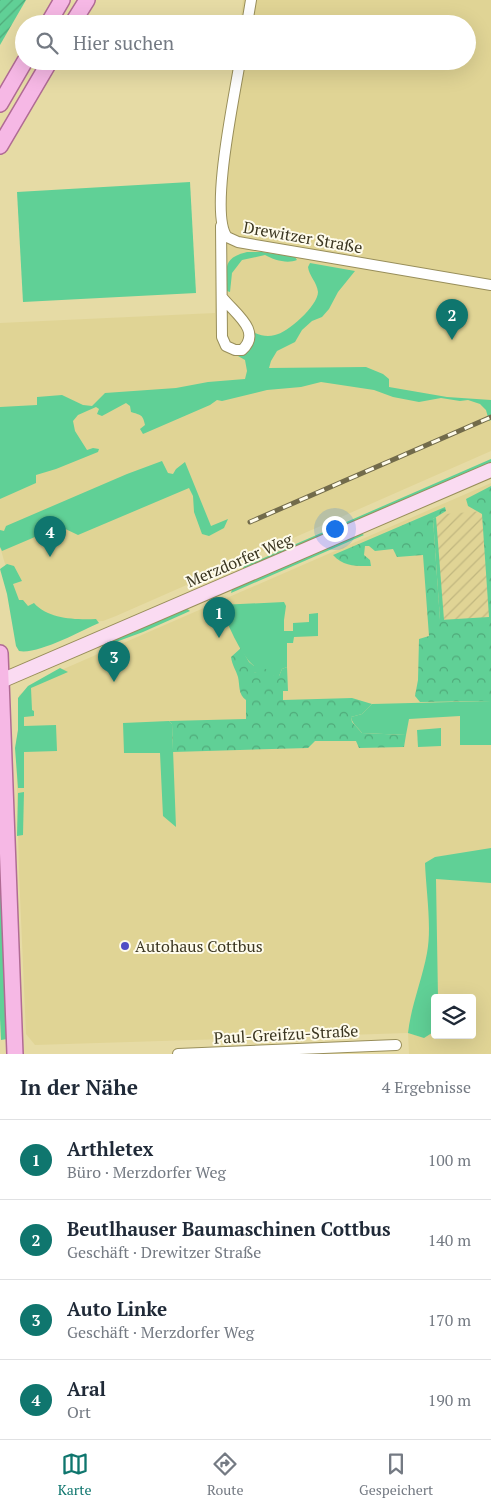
<!DOCTYPE html>
<html lang="de">
<meta charset="utf-8">
<style>
:root{--surface:#fff;--page:#f2f2f3;--text:#1f2937;--muted:#747a83;--line:#e0e1e3;--accent:#0f766e}
body{margin:0;font-family:"PT Serif",serif;background:var(--page);color:var(--text)}
.controls{position:absolute;right:15px;bottom:15px;display:grid;overflow:hidden;border-radius:5px;box-shadow:0 5px 20px #0002}
.controls button{width:45px;height:45px;display:grid;place-items:center;padding:0;border:0;border-bottom:1px solid var(--line);background:var(--surface);color:var(--text);font:25px sans-serif}
.you{position:absolute;left:334px;top:528px;width:18px;height:18px;margin:-12px;border:4px solid #fff;border-radius:50%;background:#1a73e8;box-shadow:0 0 0 8px #1a73e833}
.badge{display:grid;place-items:center;width:32px;height:32px;border-radius:50%;background:var(--accent);color:#fff;font-size:16px;font-weight:700}
.pin{position:absolute;translate:-50% -41px;filter:drop-shadow(0 1px 2px #0008)}
.pin::after{content:'';position:absolute;top:26px;width:18px;height:15px;background:inherit;clip-path:polygon(0 0,100% 0,50% 100%)}
.list{margin:0;padding:0;list-style:none}
h2{display:flex;justify-content:space-between;align-items:center;height:65px;margin:0;padding:0 20px;font-size:21px}
h2 small{font-size:16px;font-weight:400;color:var(--muted)}
.list li{display:grid;grid-template-columns:32px 1fr auto;gap:15px;align-items:center;box-sizing:border-box;height:80px;padding:0 20px;border-top:1px solid var(--line)}
.list b{display:block;font-size:19px;white-space:nowrap}
.list p{margin:0;font-size:16px;white-space:nowrap;color:var(--muted)}
.list em{font-size:16px;font-style:normal;color:var(--muted)}
.icon{flex:none;width:28px;height:28px;fill:none;stroke:currentColor;stroke-width:2;stroke-linecap:round;stroke-linejoin:round}
.map{position:relative;flex:none;width:491px;height:1054px;overflow:hidden}
.search{position:absolute;background:var(--surface);box-shadow:0 5px 20px #0002;left:15px;right:15px;top:15px;height:55px;display:flex;align-items:center;gap:12px;box-sizing:border-box;padding:0 18px;border-radius:28px;color:var(--muted);font-size:19px}
.sheet{height:385px;background:var(--surface)}
nav{display:flex;justify-content:space-around;align-items:center;box-sizing:border-box;height:70px;border-top:1px solid var(--line);background:var(--surface);font-size:14px;color:var(--muted)}
nav a{display:grid;justify-items:center;gap:2px}
nav .on{color:var(--accent)}
.map>svg:first-child{display:block}
.built{fill:#e0d495;fill-rule:evenodd}
.industrial{fill:url(#industrial-furrows)}
.grass{fill:#60d096}
.forest{fill:url(#forest-crowns)}
.garden{fill:url(#garden-furrows)}
.lines{fill:none;stroke-linecap:round;stroke-linejoin:round}
.street-casing{stroke:#988e5a;stroke-width:12}
.secondary-casing{stroke:#988e5a;stroke-width:16}
.primary-casing{stroke:#b06b94;stroke-width:18}
.street{stroke:#fff;stroke-width:10}
.secondary{stroke:#fadbf2;stroke-width:14}
.primary{stroke:#f6b8e5;stroke-width:15}
.rail-casing{stroke:#726b4b;stroke-width:5}
.rail{stroke:#fefbeb;stroke-width:3;stroke-dasharray:9;stroke-linecap:butt}
.poi-dot{fill:#504ec5;stroke:#fefbeb;stroke-width:2}
.labels{text-anchor:middle;stroke-width:4;stroke-linejoin:round;paint-order:stroke}
.street-label{font-size:16px;fill:#3a3520;stroke:#fefbeb}
.poi-label{font-size:16px;fill:#3a3520;stroke:#fefbeb;text-anchor:start}
</style>
<div class="map">
<svg width="491" height="1054" viewBox="0 0 491 1054">
<defs>
<pattern id="industrial-furrows" width="10" height="10" patternUnits="userSpaceOnUse" patternTransform="scale(1.25)"><rect width="10" height="10" fill="#e0d495"/><path d="M-1 1l2-2M0 10L10 0M9 11l2-2" fill="none" stroke="#c1b780"/></pattern>
<pattern id="forest-crowns" width="20" height="18" patternUnits="userSpaceOnUse" patternTransform="scale(1.25)"><rect width="20" height="18" fill="#60d096"/><path d="M2 6a3 3 0 1 1 6 0M12 15a3 3 0 1 1 6 0" fill="none" stroke="#50aa7a"/></pattern>
<pattern id="garden-furrows" width="10" height="10" patternUnits="userSpaceOnUse" patternTransform="scale(1.25)"><rect width="10" height="10" fill="#60d096"/><path d="M-1 1l2-2M0 10L10 0M9 11l2-2" fill="none" stroke="#50aa7a"/></pattern>
</defs>
<rect width="100%" height="100%" fill="#e6dba5"/>
<g class="built">
<polygon points="243,0 491,0 491,451 116,616 103,621 66,623 17,604 0,547 0,323 215,313 217,177 234,61 467,61 467,24 240,24"/>
<path d="M491,483V1054H409L408,1033L35,1045L26,1034L19,873L16,742L19,724V695L35,683L59,671ZM435,998H472V1035H435Z"/>
</g>
<polygon class="industrial" points="484,511 491,619 440,623 432,515"/>
<g class="grass">
<polygon points="190,182 196,293 23,302 17,192"/>
<path d="M247,252H262L295,257L297,260C287,264 274,260 265,255L242,260L232,273L230,292L227,291C226,269 222,258 247,252Z"/>
<path d="M310,263L355,271L338,292L329,309L322,317L312,321L302,330L295,342L277,351L271,361L269,368L366,367L383,374L389,379V387L447,397L491,400V420L489,421L486,410L480,404L468,400L460,401L441,398L419,402L393,397L374,390L321,382L301,387L267,390L222,401L217,400L210,405L143,434L140,429L145,425C143,414 140,415 131,412L130,406L126,403L102,416L97,414L99,409L96,407L78,415L73,421L75,431L87,450L93,448L99,449L98,452L56,469L36,475V483L0,499V407L37,405V397L62,395L83,405L92,406L105,393L176,388L208,382L245,379L247,371L245,360L238,356L247,351L255,333C262,336 268,337 275,335C287,333 318,306 318,292C317,282 309,276 308,267Z"/>
<polygon points="491,459 491,464 244,569 243,567"/>
<polygon points="162,461 168,473 173,474 176,469 185,462 211,526 228,519 224,528 209,536 202,534 194,512 193,496 189,488 78,535 57,525 49,531 2,551 0,547 0,530 4,531 6,526 127,474"/>
<polygon points="436,517 444,620 440,620 433,519"/>
<polygon points="359,532 364,535 231,593 232,589"/>
<path d="M7,564L14,566L22,581L13,584L19,600H23L28,606L34,603C48,619 76,620 96,619L99,623C81,631 37,655 19,651L16,646L7,594L0,569Z"/>
<path d="M284,602L286,606L284,620V631H293V623L309,622V614L318,613V636L294,637L293,643H287V667L282,669L279,676C270,677 263,672 254,673V666C239,653 228,623 219,605Z"/>
<polygon points="186,608 190,611 143,632 105,646 104,645"/>
<polygon points="60,668 68,672 31,688 32,710 34,711 34,716 24,717 24,726 56,725 57,751 24,752 24,788 18,788 15,748 18,730 18,698 28,686"/>
<path d="M491,701V745H460V716L409,719L406,735L362,733C358,727 352,724 351,717L362,714L372,704Z"/>
<polygon points="169,721 172,724 176,827 163,816 160,753 124,753 123,723"/>
<polygon points="441,728 441,746 418,747 417,730"/>
<polygon points="24,792 23,835 17,836 18,793"/>
<polygon points="0,818 7,1039 1,1040 0,1018"/>
<path d="M491,848V883L436,879L438,998H435V1031L424,1038L408,1033C411,1006 422,980 427,953C432,927 426,890 425,863L435,857Z"/>
</g>
<g class="forest">
<path d="M491,486V701L420,702L415,696L418,680L419,639L429,636L423,555L397,557L393,549L375,551L369,546H365L364,555L370,560L371,566C356,566 344,567 333,555L445,507L446,511L433,519L440,620L489,617L482,514L468,506L466,499Z"/>
<path d="M241,648L249,662L254,666V673L265,669L270,670L274,676H279L282,669L287,667L288,691H283V700L352,698L372,704L362,714L351,717L352,722L362,733L406,735L404,747L359,748L356,741H315L308,748L173,752L172,724L169,721L246,719V700C238,694 240,686 238,677C236,670 232,665 231,657Z"/>
</g>
<polygon class="garden" points="0,0 26,0 0,45"/>
<g class="lines">
<defs>
<g id="street">
<polyline points="247,24 251,0"/>
<path d="M240,61C235,94 209,213 227,237L238,242L491,285"/>
<path d="M221,226L222,337L226,346L235,350H242C263,331 234,313 222,297"/>
<polyline points="178,1054 396,1045"/>
</g>
<polyline id="secondary" points="1,681 491,470"/>
<g id="primary">
<polyline points="48,24 62,0"/>
<polyline points="72,24 87,0"/>
<polyline points="0,104 25,61"/>
<polyline points="0,146 50,61"/>
<polyline points="0,653 15,1054"/>
</g>
</defs>
<use href="#street" class="street-casing"/>
<use href="#secondary" class="secondary-casing"/>
<use href="#primary" class="primary-casing"/>
<use href="#street" class="street"/>
<use href="#secondary" class="secondary"/>
<use href="#primary" class="primary"/>
<defs>
<polyline id="rail" points="250,522 491,417"/>
</defs>
<use href="#rail" class="rail-casing"/>
<use href="#rail" class="rail"/>
</g>
<circle class="poi-dot" cx="125" cy="946" r="5"/>
<g class="labels">
<g class="street-label">
<text transform="translate(303 237) rotate(10)" y="6">Drewitzer Straße</text>
<text transform="translate(239 560) rotate(-23)" y="6">Merzdorfer Weg</text>
<text transform="translate(286 1034) rotate(-3)" y="6">Paul-Greifzu-Straße</text>
</g>
<g class="poi-label">
<text x="135" y="952">Autohaus Cottbus</text>
</g>
</g>
</svg>
<div class="controls">
<button><svg class="icon" aria-label="layers" viewBox="0 0 24 24"><path d="M12 4l9 5-9 5-9-5zM3 14l9 5 9-5"/></svg></button>
</div>
<div class="you"></div>
<div class="pin badge" style="left:219px;top:638px">1</div>
<div class="pin badge" style="left:452px;top:340px">2</div>
<div class="pin badge" style="left:114px;top:682px">3</div>
<div class="pin badge" style="left:50px;top:557px">4</div>
<div class="search"><svg class="icon" aria-label="search" viewBox="0 0 24 24"><circle cx="10" cy="10" r="6"/><path d="M15 15l6 6"/></svg>Hier suchen</div>
</div>
<section class="sheet">
<h2>In der Nähe<small>4 Ergebnisse</small></h2>
<ul class="list">
<li><span class="badge">1</span><div><b>Arthletex</b><p>Büro · Merzdorfer Weg</p></div><em>100 m</em></li>
<li><span class="badge">2</span><div><b>Beutlhauser Baumaschinen Cottbus</b><p>Geschäft · Drewitzer Straße</p></div><em>140 m</em></li>
<li><span class="badge">3</span><div><b>Auto Linke</b><p>Geschäft · Merzdorfer Weg</p></div><em>170 m</em></li>
<li><span class="badge">4</span><div><b>Aral</b><p>Ort</p></div><em>190 m</em></li>
</ul>
</section>
<nav>
<a class="on"><svg class="icon" aria-label="map" viewBox="0 0 24 24"><path d="M3 6l6-2 6 2 6-2v14l-6 2-6-2-6 2zM9 4v14M15 6v14"/></svg>Karte</a>
<a><svg class="icon" aria-label="directions" viewBox="0 0 24 24"><path d="M12 3l9 9-9 9-9-9zM9 14v-3h6M13 9l2 2-2 2"/></svg>Route</a>
<a><svg class="icon" aria-label="saved" viewBox="0 0 24 24"><path d="M7 4h10v16l-5-4-5 4z"/></svg>Gespeichert</a>
</nav>
